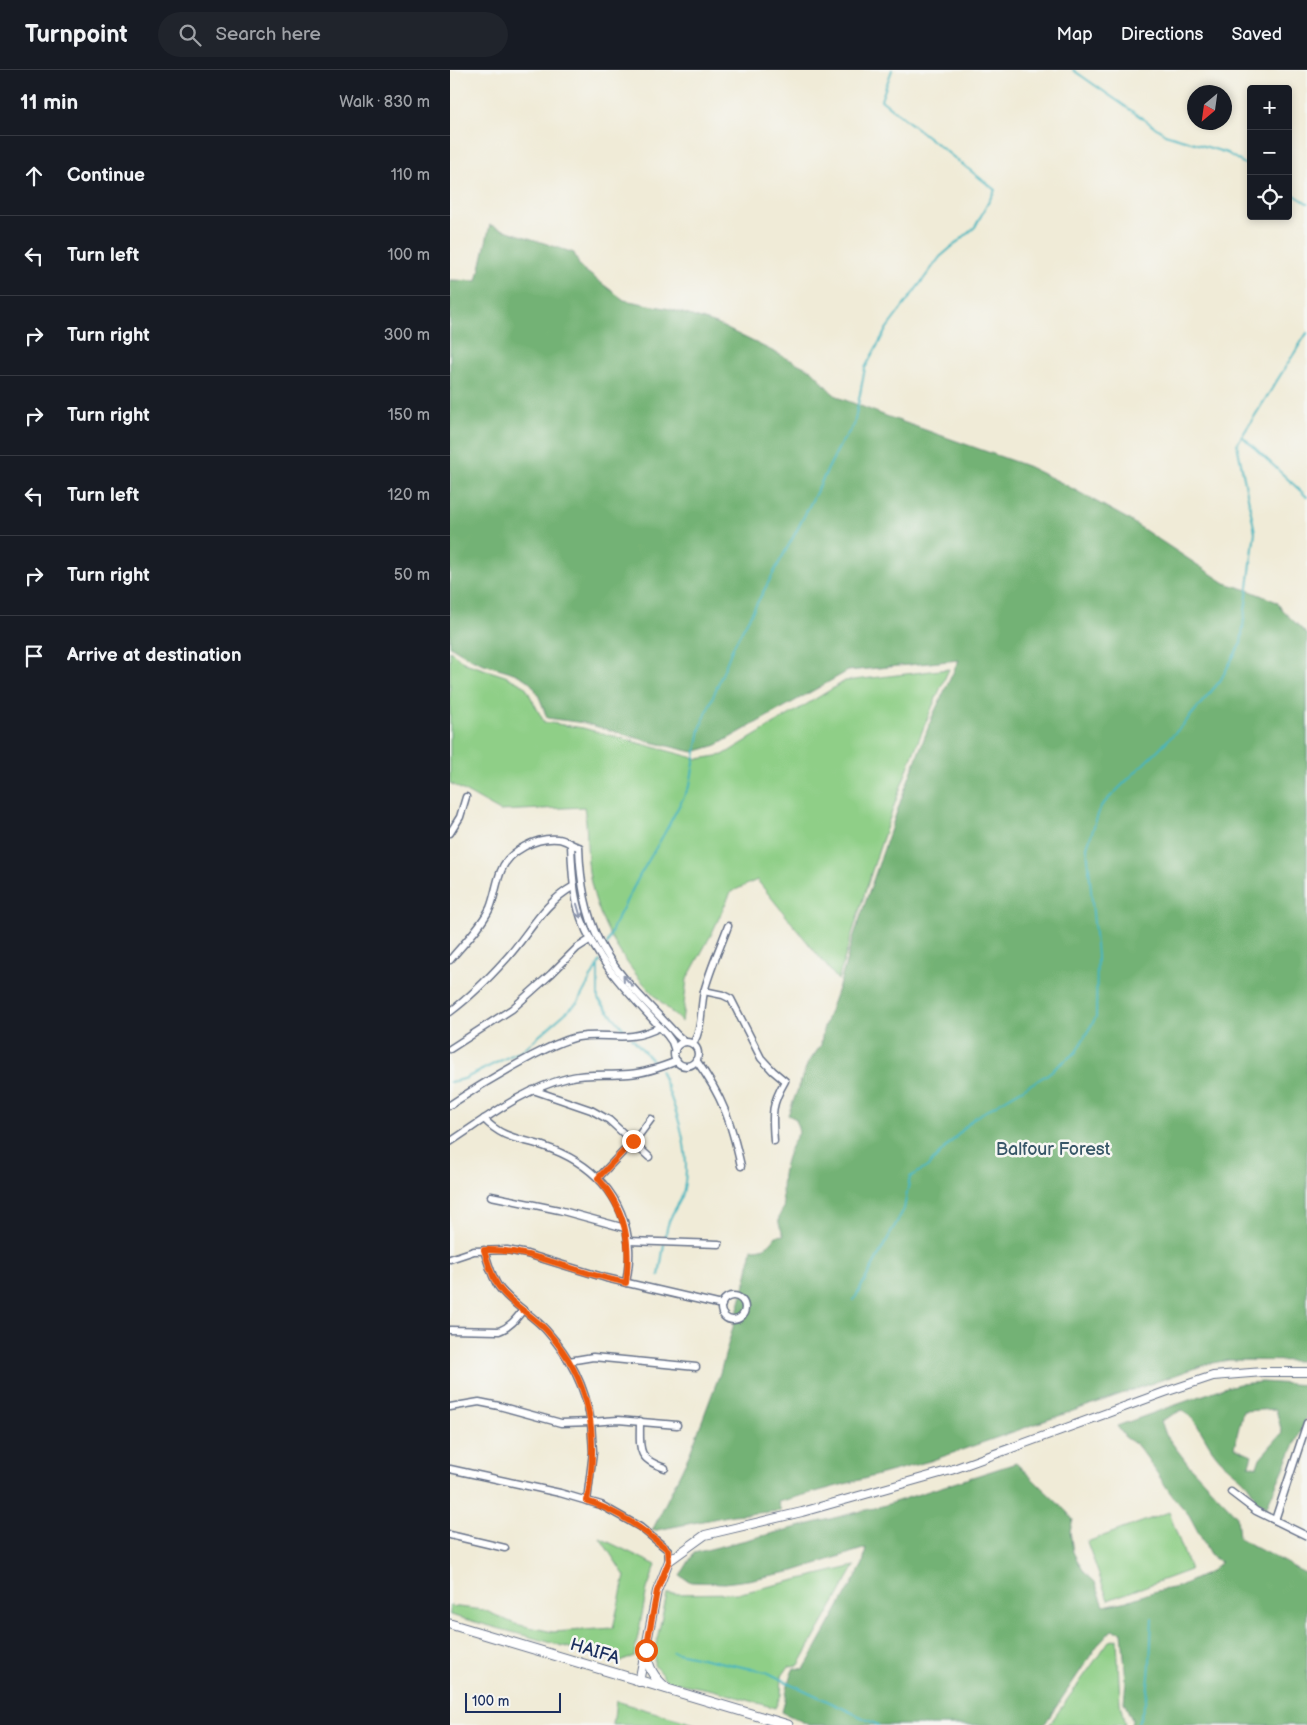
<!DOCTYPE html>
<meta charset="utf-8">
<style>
:root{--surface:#171b24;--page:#20242c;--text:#f1f3f6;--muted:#9ea1a6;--line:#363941}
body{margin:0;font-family:"Balsamiq Sans",sans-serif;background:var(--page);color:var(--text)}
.controls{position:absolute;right:15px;top:15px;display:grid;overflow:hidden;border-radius:5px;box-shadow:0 2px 8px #0003}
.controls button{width:45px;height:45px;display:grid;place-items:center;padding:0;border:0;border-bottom:1px solid var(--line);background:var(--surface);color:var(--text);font:25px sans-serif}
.compass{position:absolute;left:737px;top:15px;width:45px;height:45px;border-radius:50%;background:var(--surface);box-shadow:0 2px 8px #0003;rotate:209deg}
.scale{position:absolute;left:15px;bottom:12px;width:96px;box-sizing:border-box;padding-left:5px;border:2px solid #1b2f5e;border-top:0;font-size:14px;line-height:18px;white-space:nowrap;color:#1b2f5e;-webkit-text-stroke:4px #f6f6f2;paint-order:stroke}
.stop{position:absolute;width:15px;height:15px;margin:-11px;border:4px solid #ea580c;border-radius:50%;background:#fff}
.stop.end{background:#ea580c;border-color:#fff;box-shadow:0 1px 5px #0008}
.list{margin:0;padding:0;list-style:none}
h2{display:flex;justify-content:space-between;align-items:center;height:65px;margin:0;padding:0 20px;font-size:21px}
h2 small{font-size:16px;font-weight:400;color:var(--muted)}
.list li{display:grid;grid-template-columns:32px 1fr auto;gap:15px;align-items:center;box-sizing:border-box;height:80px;padding:0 20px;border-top:1px solid var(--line)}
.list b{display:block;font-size:19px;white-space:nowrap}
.list em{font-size:16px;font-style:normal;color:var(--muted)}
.icon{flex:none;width:28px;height:28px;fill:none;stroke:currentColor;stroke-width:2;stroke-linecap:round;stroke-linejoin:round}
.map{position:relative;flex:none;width:857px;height:1655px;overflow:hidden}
header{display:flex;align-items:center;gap:30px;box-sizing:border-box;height:70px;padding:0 25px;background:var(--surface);border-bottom:1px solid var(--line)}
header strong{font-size:24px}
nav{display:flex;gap:28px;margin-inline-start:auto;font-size:18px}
.search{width:350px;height:45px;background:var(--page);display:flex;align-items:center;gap:12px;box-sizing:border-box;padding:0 18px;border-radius:28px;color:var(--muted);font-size:19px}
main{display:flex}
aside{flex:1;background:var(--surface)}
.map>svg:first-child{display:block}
.green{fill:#8fcf87;stroke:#557f72}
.forest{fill:#73b274;stroke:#477069;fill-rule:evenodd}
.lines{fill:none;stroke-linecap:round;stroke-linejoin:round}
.stream{stroke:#46b5bf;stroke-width:2}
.minor-casing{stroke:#667188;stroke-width:9}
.major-casing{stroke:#667188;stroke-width:10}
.highway-casing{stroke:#667188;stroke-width:11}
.minor{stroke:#fff;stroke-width:6}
.major{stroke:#fff;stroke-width:8}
.highway{stroke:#fff;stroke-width:9}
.oneway{stroke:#8d97ae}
.route{stroke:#ea580c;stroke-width:6}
.labels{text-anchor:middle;stroke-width:5;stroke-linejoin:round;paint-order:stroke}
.park-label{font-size:18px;fill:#385768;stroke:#f6f6f2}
.street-label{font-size:18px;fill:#1b2f5e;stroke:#f6f6f2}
</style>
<header>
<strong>Turnpoint</strong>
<div class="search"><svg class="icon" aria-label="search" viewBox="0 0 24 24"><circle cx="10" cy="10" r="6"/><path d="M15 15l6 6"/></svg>Search here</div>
<nav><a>Map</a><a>Directions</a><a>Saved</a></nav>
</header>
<main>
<aside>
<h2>11 min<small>Walk · 830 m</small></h2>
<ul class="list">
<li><svg class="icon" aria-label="ahead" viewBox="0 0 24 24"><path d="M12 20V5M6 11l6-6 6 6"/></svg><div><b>Continue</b></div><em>110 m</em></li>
<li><svg class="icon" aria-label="left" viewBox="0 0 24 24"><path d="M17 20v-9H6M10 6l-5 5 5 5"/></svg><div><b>Turn left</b></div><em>100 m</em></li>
<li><svg class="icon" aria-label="right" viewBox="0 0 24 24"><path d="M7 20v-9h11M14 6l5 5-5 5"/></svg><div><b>Turn right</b></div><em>300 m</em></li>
<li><svg class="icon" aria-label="right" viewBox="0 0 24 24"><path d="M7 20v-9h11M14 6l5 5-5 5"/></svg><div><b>Turn right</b></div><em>150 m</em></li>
<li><svg class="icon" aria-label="left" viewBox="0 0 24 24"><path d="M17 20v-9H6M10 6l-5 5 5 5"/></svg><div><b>Turn left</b></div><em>120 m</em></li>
<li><svg class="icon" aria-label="right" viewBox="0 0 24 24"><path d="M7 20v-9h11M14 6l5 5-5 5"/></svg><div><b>Turn right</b></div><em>50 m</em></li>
<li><svg class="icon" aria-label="arrive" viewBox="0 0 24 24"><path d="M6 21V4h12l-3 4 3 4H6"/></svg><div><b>Arrive at destination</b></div></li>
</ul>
</aside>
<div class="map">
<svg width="857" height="1655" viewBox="0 0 857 1655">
<rect width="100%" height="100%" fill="#f6f6f2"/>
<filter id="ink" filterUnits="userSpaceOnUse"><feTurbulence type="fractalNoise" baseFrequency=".02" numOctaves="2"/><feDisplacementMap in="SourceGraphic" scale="10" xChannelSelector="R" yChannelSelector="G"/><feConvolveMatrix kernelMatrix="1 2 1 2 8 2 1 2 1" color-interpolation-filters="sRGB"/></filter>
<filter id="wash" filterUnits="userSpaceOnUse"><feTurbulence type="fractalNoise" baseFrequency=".0096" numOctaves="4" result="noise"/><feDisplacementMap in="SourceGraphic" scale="20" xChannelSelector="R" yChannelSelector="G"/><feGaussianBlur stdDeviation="1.12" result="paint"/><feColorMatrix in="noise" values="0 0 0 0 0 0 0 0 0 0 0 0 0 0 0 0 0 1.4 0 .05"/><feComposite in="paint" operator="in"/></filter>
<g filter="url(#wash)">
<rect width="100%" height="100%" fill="#f0ebd7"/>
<g class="green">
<path d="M0,581L15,593L55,606L75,616L94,652L133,658L248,689L273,685L395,611L499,599C453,699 420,804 388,910L307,810L281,822L262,863L237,909L232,952C186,911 149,865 139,802C136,780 138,758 134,737L50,741L0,713Z"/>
<polygon points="719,1442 740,1500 658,1530 637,1472"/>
<polygon points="150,1468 206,1495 197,1519 184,1586 171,1592 0,1545 0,1536 34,1540 65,1554 103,1562 163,1558 175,1506"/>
<polygon points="405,1496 349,1595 339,1596 332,1606 331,1625 325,1638 263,1620 217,1611 204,1595 205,1578 217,1524 291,1523"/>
<polygon points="667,1569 670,1633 675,1655 599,1655 659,1571"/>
<polygon points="166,1631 248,1655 163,1655"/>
</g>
<g class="forest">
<path d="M40,155L124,183L130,197L174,230L220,239L267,254L361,300C372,309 377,321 390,328L436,346L577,396L612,413L676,448L775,513L798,520L827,532L832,540L857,564V1291L779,1290L757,1294L480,1391L328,1432L331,1441L283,1445L202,1461L240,1383L270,1303L296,1211L302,1179C314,1179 319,1176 326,1166L334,1165C328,1154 326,1148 334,1138C329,1112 334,1084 349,1063L346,1049L338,1045L357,995L371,975L373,960L390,913L401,874L453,724L483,645L509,590L398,601L267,675L243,682L201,672L134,653L97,648C93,637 89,624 82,615C70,601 47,599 31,593C20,589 10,582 0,576V210L27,211Z"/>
<path d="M812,1312L857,1315V1347L816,1438L805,1430C802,1411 779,1401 767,1386C754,1371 749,1350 732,1340L711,1351L716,1365L737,1393L787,1446L789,1468L803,1476L857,1504V1655H681L682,1650L674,1632L676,1612L672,1562L662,1560L647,1576L594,1655H359L332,1642C336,1628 337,1611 344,1598L354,1599L360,1589L413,1494L416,1478L344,1501L298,1510L275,1513L241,1512L230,1506L244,1483L432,1436L566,1393L617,1442L623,1450L620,1461L623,1482L634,1502L645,1512L654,1536L677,1531L706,1521L728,1517L760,1502L771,1492L761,1486L739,1445L721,1424L697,1388L687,1375L675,1367L667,1356L773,1318L789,1314ZM826,1339L832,1363L810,1388L807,1397L799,1395L802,1385L784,1377L793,1341Z"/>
</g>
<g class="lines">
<g class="stream">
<polyline points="623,0 715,64 777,83 801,98"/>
<polyline points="838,121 857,133"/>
<polyline points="792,366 857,427"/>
<polyline points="156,877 164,855 190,805 214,764 240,715 250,659 283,577 347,460 390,375 404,355 415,298 437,258 490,187 525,157 545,120 431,30 442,0"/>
<polyline points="148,896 148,929 179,965"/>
<polyline points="182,968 207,996"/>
<path d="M210,1000C226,1038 243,1082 233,1123C231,1132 224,1139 221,1147C217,1154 216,1162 215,1170"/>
<polyline points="0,1012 14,1009 74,979 128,932 150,891"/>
<polyline points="209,1206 214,1174"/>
<polyline points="404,1230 454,1139 460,1107 477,1097 524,1048 595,1006 626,982 646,947 647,886 637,777 651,736 733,655 770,611 791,573 805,462 787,374 857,263"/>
<polyline points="223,1582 316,1602 428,1655"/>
<path d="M687,1655C702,1625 700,1581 702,1548"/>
</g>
</g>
</g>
<g filter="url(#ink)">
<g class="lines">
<defs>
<g id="minor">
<polyline points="0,763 10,747 16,727"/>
<path d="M121,775C122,799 123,825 131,848C148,895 184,928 217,965L222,972L225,981"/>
<path d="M0,890C13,874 31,857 40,838C45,826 46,813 51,801C59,780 87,767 108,769C115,769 122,776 129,777C130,809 135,842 149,871C167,907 200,935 227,965L235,972"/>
<path d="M254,921L273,925L281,929L311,988L323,1001L335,1011C321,1035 322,1043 324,1071"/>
<path d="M0,942C20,927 39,908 56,889C79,864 93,833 124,816"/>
<circle cx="236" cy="984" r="12"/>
<path d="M243,974C253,957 250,940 254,922C260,899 270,878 278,856"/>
<polyline points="0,979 62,939 101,904 127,878 141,869"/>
<path d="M246,990C273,1027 281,1052 291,1096"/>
<polyline points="83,1020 141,1040 159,1050 199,1087"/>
<path d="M0,1035C27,1017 54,1001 82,986C96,979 112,970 128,967C160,962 177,974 210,957"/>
<path d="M34,1049C53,1069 69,1068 93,1076C141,1092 175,1125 179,1178C180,1190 178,1201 176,1213"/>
<path d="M0,1072C38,1047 73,1019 118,1008C138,1003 158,1006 179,1004C196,1003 212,997 227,991"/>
<polyline points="148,1108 189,1065 201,1049"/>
<polyline points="41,1126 109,1140 175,1158"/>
<polyline points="178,1171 269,1174"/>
<polyline points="0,1189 24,1181 57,1180 77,1184 156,1208 272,1235"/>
<circle cx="283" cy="1238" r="12"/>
<path d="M0,1260L49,1261C60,1257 66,1249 73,1240"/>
<polyline points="119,1291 143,1287 246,1297"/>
<path d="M0,1337L29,1332L49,1336L111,1353L141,1352C135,1316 121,1288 96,1260C82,1244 61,1234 48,1216C41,1205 38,1192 34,1180"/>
<path d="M190,1351C190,1378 186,1389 215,1398"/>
<polyline points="0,1399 110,1423 151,1435 190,1457 218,1480 219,1491"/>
<polyline points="781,1422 806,1441 857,1466"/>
<polyline points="137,1431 143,1382 141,1352 168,1350 227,1355"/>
<polyline points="825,1450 857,1353"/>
<polyline points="0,1465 55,1478"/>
</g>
<polyline id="major" points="189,1612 207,1521 219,1491 255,1465 352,1442 501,1400 715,1322 763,1306 813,1302 857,1302"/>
<g id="highway">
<polyline points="0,1554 338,1655"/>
<path d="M196,1580C198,1597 202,1606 216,1618"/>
</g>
</defs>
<use href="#minor" class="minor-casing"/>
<use href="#major" class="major-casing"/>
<use href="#highway" class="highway-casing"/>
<use href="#minor" class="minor"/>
<use href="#major" class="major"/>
<use href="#highway" class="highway"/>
</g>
<defs><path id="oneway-shaft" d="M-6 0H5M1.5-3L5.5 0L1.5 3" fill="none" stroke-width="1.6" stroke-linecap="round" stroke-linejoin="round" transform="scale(1.25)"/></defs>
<g class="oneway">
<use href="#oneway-shaft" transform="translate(129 841) rotate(74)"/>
<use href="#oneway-shaft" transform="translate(178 911) rotate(-131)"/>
</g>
</g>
<g class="lines" filter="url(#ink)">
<path class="route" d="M183,1071L148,1108C176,1140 181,1172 176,1213C160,1209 144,1205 128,1200C96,1190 68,1179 34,1180C38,1192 41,1205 48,1216C60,1234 81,1244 96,1260C142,1310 149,1366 137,1431C168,1441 193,1459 218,1480L219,1491L207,1521L196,1580"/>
</g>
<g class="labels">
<g class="park-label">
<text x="603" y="1085">Balfour Forest</text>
</g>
<g class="street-label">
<text transform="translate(145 1581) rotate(17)" y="6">HAIFA</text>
</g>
</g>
</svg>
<div class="controls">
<button>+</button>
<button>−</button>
<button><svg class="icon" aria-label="locate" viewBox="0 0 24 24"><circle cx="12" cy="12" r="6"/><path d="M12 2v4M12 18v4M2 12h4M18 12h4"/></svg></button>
</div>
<svg class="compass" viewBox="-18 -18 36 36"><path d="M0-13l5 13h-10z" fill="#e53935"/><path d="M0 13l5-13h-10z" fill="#9ea1a6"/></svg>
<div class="scale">100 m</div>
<div class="stop" style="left:196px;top:1580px"></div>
<div class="stop end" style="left:183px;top:1071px"></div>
</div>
</main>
